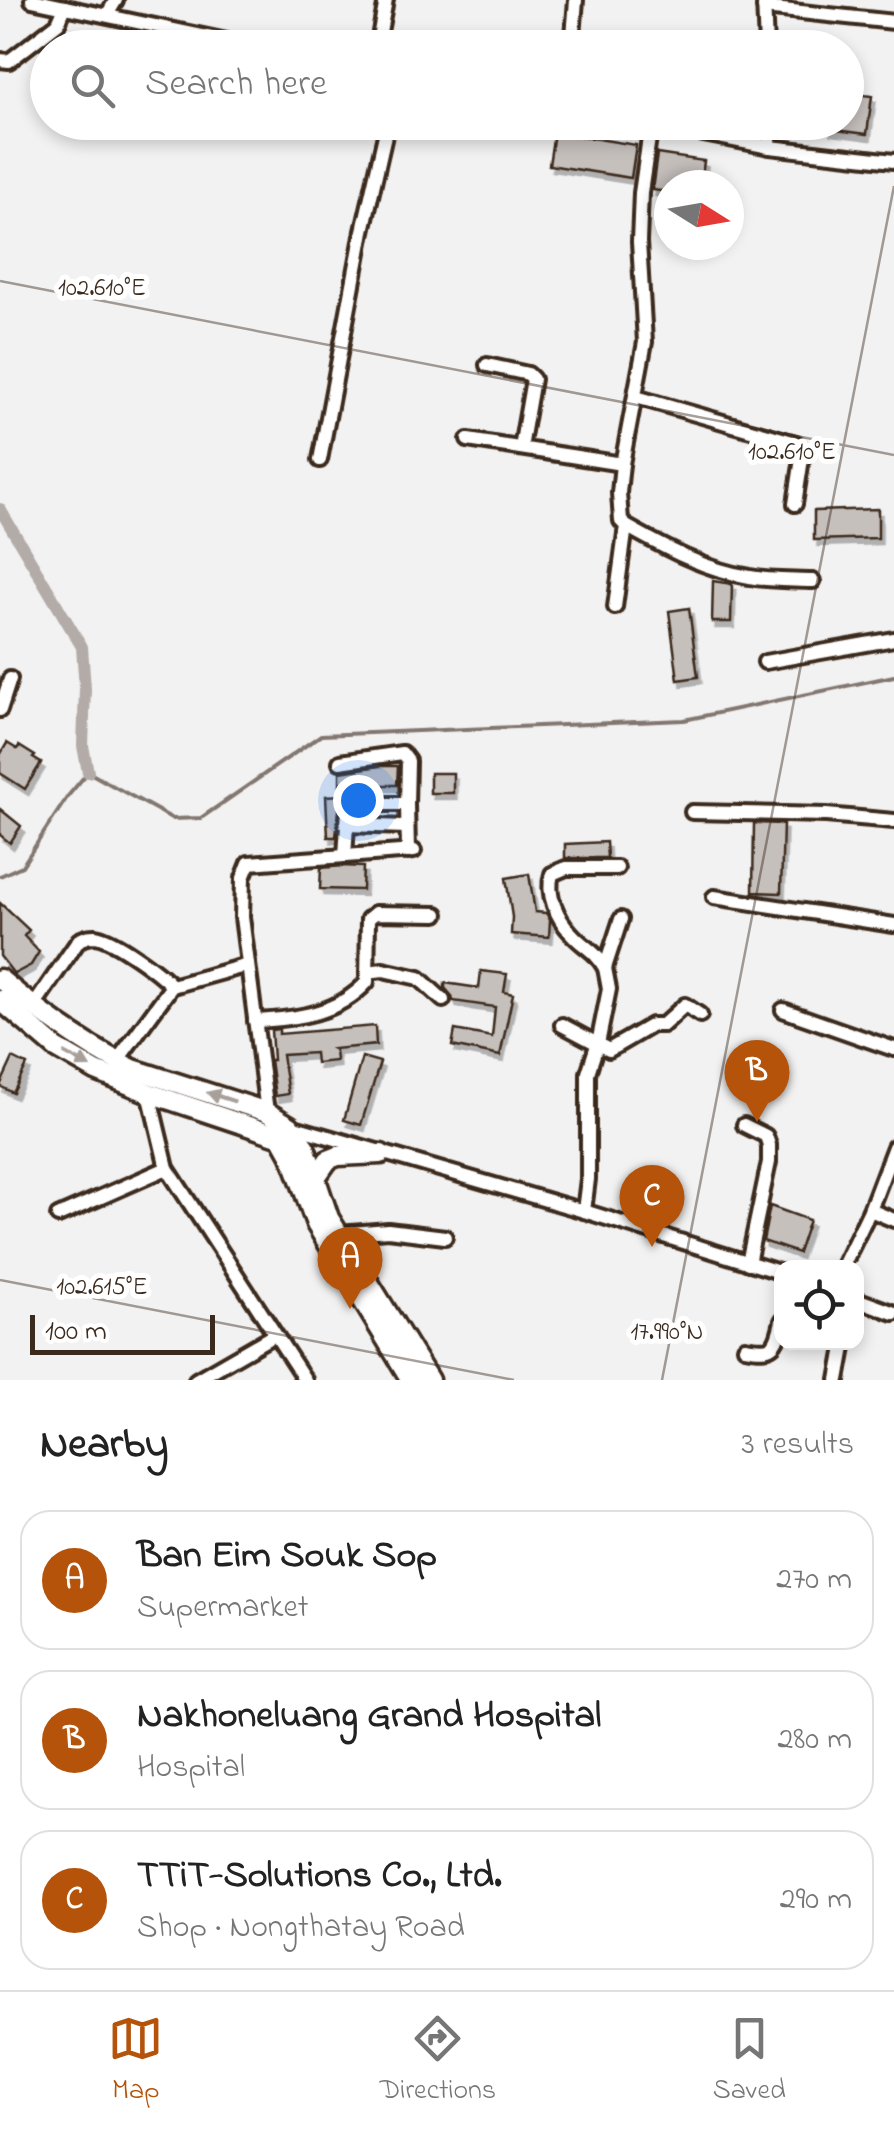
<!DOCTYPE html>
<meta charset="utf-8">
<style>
:root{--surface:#fff;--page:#f2f2f2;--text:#222;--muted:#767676;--line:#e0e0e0;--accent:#b45309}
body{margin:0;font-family:"Indie Flower",sans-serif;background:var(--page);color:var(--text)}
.controls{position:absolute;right:30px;bottom:30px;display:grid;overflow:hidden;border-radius:20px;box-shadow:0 5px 15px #0003}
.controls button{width:90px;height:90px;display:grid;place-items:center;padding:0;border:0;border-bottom:2px solid var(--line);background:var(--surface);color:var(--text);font:50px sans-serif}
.compass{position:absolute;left:654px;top:170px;width:90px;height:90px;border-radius:50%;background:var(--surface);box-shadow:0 5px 15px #0003;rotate:101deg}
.scale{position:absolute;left:30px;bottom:25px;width:185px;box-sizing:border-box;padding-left:10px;border:5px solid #3b2a1e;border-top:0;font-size:28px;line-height:35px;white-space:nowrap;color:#3b2a1e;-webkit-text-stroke:8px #fff;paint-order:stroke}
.you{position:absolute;left:358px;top:800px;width:35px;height:35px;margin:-25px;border:8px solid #fff;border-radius:50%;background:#1a73e8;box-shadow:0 0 0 15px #1a73e833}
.badge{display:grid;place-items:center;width:65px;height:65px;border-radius:50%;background:var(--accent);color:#fff;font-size:32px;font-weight:700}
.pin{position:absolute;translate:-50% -82px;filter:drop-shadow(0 2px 5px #0008)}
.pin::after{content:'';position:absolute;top:52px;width:35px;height:30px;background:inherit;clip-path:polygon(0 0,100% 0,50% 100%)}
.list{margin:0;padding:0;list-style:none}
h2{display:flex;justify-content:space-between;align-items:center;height:130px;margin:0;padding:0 40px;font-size:42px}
h2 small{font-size:32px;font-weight:400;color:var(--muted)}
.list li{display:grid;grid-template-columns:65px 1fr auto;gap:30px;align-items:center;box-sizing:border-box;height:140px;margin:0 20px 20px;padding:0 20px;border:2px solid var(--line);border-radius:30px}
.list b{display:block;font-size:38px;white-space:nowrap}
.list p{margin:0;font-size:32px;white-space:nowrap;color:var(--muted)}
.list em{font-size:32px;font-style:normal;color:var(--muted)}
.icon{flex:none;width:55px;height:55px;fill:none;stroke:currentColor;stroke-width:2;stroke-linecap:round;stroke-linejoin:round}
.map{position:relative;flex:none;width:894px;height:1380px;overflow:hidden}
.search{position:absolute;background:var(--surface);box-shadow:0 5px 15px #0003;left:30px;right:30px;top:30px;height:110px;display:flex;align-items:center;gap:25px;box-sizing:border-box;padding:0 35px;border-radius:55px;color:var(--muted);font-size:38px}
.sheet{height:610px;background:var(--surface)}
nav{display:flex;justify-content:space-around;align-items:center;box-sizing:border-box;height:140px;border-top:2px solid var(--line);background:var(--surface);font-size:28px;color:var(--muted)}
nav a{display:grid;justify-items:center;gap:5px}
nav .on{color:var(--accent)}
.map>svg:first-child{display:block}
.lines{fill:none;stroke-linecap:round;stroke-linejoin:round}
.stream{stroke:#827770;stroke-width:4}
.canal{stroke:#b2aba7;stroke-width:12}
.building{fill:#c6c0bd;stroke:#3b2a1e;stroke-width:2.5;filter:url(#shadow)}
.minor-casing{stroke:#3b2a1e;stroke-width:20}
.major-casing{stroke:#3b2a1e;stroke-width:25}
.minor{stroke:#fff;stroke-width:12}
.major{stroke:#fff;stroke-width:18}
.oneway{fill:#a79f9a}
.ticks{fill:none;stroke:#3b2a1e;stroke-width:2.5;stroke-opacity:0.45}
.ticks-label{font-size:25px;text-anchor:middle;fill:#3b2a1e;stroke:#fff;stroke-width:10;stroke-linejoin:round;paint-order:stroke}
</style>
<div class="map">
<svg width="894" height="1380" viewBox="0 0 894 1380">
<defs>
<filter id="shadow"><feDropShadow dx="3.5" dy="6" stdDeviation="0" flood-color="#0004"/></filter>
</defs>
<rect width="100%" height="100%" fill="#f3f2f2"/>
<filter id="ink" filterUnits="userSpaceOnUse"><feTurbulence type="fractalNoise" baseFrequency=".01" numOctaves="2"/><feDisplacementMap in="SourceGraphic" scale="20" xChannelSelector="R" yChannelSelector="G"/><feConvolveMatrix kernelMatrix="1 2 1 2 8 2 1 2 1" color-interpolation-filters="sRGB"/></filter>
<g filter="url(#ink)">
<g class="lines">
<polyline class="stream" points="0,876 22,866 68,796 88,772 173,819 201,818 321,735 684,720 894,676"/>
<polyline class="canal" points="0,509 82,647 85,689 83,746 88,772"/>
</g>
<g class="building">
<polygon points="846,93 872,96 867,134 828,129 828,122 846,122"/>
<polygon points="554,132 636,145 631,178 549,165"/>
<polygon points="657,154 704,161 701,185 669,185 669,192 652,190"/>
<polygon points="878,509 878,538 814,540 814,511"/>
<polygon points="713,581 732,584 731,622 712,622"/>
<polygon points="689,608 698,677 678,680 669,611"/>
<polygon points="7,743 17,749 19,746 35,756 33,758 41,763 25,789 0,773 0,755"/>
<polygon points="380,766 398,766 397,785 378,785 378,793 363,793 363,788 340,788 340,772"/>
<rect x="430" y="773" width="23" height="20"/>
<polygon points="341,795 336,837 328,837 326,796"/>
<polygon points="0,809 21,826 10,843 0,835"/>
<polygon points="754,823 783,824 781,893 753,892"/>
<polygon points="606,842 607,858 565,858 565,844"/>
<polygon points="343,866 363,867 362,890 320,889 321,868"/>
<polygon points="529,874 535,912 546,913 550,920 549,937 511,934 512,917 506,878"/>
<polygon points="0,903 29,930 24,936 39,952 31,965 14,974 0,956"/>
<polygon points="481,971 507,974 504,992 513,994 500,1056 452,1046 455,1030 492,1037 495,1007 453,1001 452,996 445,988 445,983 479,988"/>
<polygon points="375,1026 376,1045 333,1049 335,1050 336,1061 316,1063 315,1053 282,1055 288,1094 275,1096 270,1060 273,1060 271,1030 279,1029 279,1034"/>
<polygon points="362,1057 380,1062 361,1125 344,1120"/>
<polygon points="13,1058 27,1065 13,1093 0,1086"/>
<polygon points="770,1206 809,1220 798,1253 763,1241"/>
</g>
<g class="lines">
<defs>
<g id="minor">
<polyline points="32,0 260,48"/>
<polyline points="764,0 766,48"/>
<polyline points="764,8 894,22"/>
<polyline points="107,15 116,0"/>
<polyline points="377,48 386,0"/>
<polyline points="572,48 576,0"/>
<polyline points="0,60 9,61 58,23 65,7"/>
<polyline points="642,122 770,147 894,161"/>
<polyline points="769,122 770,147"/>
<polyline points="487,365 528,374 533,379 521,448"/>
<polyline points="636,397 796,443 803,452 795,504"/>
<polyline points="468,440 622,464"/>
<polyline points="320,460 363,231 388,122"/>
<path d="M626,526C665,548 705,570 750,577C770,581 792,580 813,581"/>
<polyline points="615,607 626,526 621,521 619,493 622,464 645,342 639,242 641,193 651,124"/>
<polyline points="765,662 894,639"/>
<polyline points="0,710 10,679"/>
<polyline points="340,762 402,753 408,761 407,804"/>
<polyline points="692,812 826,815 894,821"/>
<polyline points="346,825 407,827"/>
<polyline points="345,856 348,810 355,804 407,804 408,852"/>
<polyline points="714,897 894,925"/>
<path d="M605,968C594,949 584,948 571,933C557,918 546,894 552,874L566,868H617"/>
<polyline points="367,972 383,970 419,978 443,1000"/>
<polyline points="172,986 248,965"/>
<path d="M33,1007L79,940C86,937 87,936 95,936C113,938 159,972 172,986L117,1061"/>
<polyline points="783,1010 894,1049"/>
<path d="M255,1021C296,1019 338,1014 367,982L368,919L375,913L437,914"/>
<polyline points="562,1025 609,1050 652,1025 663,1025 685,1005 700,1015"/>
<polyline points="149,1093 167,1168 305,1380"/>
<polyline points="267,1112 242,917 243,878 249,863 414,851"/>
<polyline points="744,1125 766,1136 769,1145 769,1162 748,1263"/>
<polyline points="291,1126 584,1211 782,1273"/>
<polyline points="870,1210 894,1220"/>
<polyline points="584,1211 588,1179 588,1073 599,1039 609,989 605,968 621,919"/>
<polyline points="58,1216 167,1168"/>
<polyline points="339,1234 388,1230 445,1237"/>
<polyline points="842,1268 870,1210 894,1147"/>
<polyline points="856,1299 894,1313"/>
<path d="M745,1347C773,1352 776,1348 782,1321"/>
<polyline points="196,1380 274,1335"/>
<polyline points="838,1380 845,1342"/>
</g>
<g id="major">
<path d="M0,979C40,1013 85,1046 133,1069L267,1112L290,1126L305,1147L329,1218L429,1380"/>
<polyline points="0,1000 56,1048 96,1071 149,1093 281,1137 291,1155 316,1224 411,1380"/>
<polyline points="317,1176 328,1160 338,1156 381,1154"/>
</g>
</defs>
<use href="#minor" class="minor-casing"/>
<use href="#major" class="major-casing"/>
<use href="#minor" class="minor"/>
<use href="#major" class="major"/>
</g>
<defs><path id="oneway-solid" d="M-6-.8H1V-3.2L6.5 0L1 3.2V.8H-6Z" transform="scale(2.5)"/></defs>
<g class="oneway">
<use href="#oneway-solid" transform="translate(77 1060) rotate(29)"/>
<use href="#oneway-solid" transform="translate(221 1097) rotate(-162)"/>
</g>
</g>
<path class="ticks" d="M0,281L894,455M0,1280L514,1380M662,1380L894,186"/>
<g class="ticks-label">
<text x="102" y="295">102.610°E</text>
<text x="792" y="459">102.610°E</text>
<text x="102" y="1294">102.615°E</text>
<text x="667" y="1339">17.990°N</text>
</g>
</svg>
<div class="controls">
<button><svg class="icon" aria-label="locate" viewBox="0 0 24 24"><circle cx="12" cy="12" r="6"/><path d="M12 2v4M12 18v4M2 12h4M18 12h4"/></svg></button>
</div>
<svg class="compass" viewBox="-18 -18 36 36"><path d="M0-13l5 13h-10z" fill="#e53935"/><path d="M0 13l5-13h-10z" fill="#767676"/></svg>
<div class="scale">100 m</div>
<div class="you"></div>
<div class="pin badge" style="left:350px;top:1309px">A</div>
<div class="pin badge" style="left:757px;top:1122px">B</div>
<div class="pin badge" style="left:652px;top:1247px">C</div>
<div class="search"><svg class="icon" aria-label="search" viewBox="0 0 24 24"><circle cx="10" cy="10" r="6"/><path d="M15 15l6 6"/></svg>Search here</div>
</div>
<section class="sheet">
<h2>Nearby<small>3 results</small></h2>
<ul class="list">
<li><span class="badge">A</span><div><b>Ban Eim Souk Sop</b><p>Supermarket</p></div><em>270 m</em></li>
<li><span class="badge">B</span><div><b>Nakhoneluang Grand Hospital</b><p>Hospital</p></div><em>280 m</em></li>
<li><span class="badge">C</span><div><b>TTiT-Solutions Co., Ltd.</b><p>Shop · Nongthatay Road</p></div><em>290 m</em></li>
</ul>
</section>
<nav>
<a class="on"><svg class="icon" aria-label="map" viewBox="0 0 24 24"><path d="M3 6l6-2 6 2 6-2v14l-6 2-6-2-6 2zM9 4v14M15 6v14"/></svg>Map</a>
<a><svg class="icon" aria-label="directions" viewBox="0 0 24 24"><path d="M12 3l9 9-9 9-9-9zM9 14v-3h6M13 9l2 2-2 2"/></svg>Directions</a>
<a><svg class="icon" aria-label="saved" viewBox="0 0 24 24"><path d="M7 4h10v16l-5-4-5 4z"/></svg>Saved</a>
</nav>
